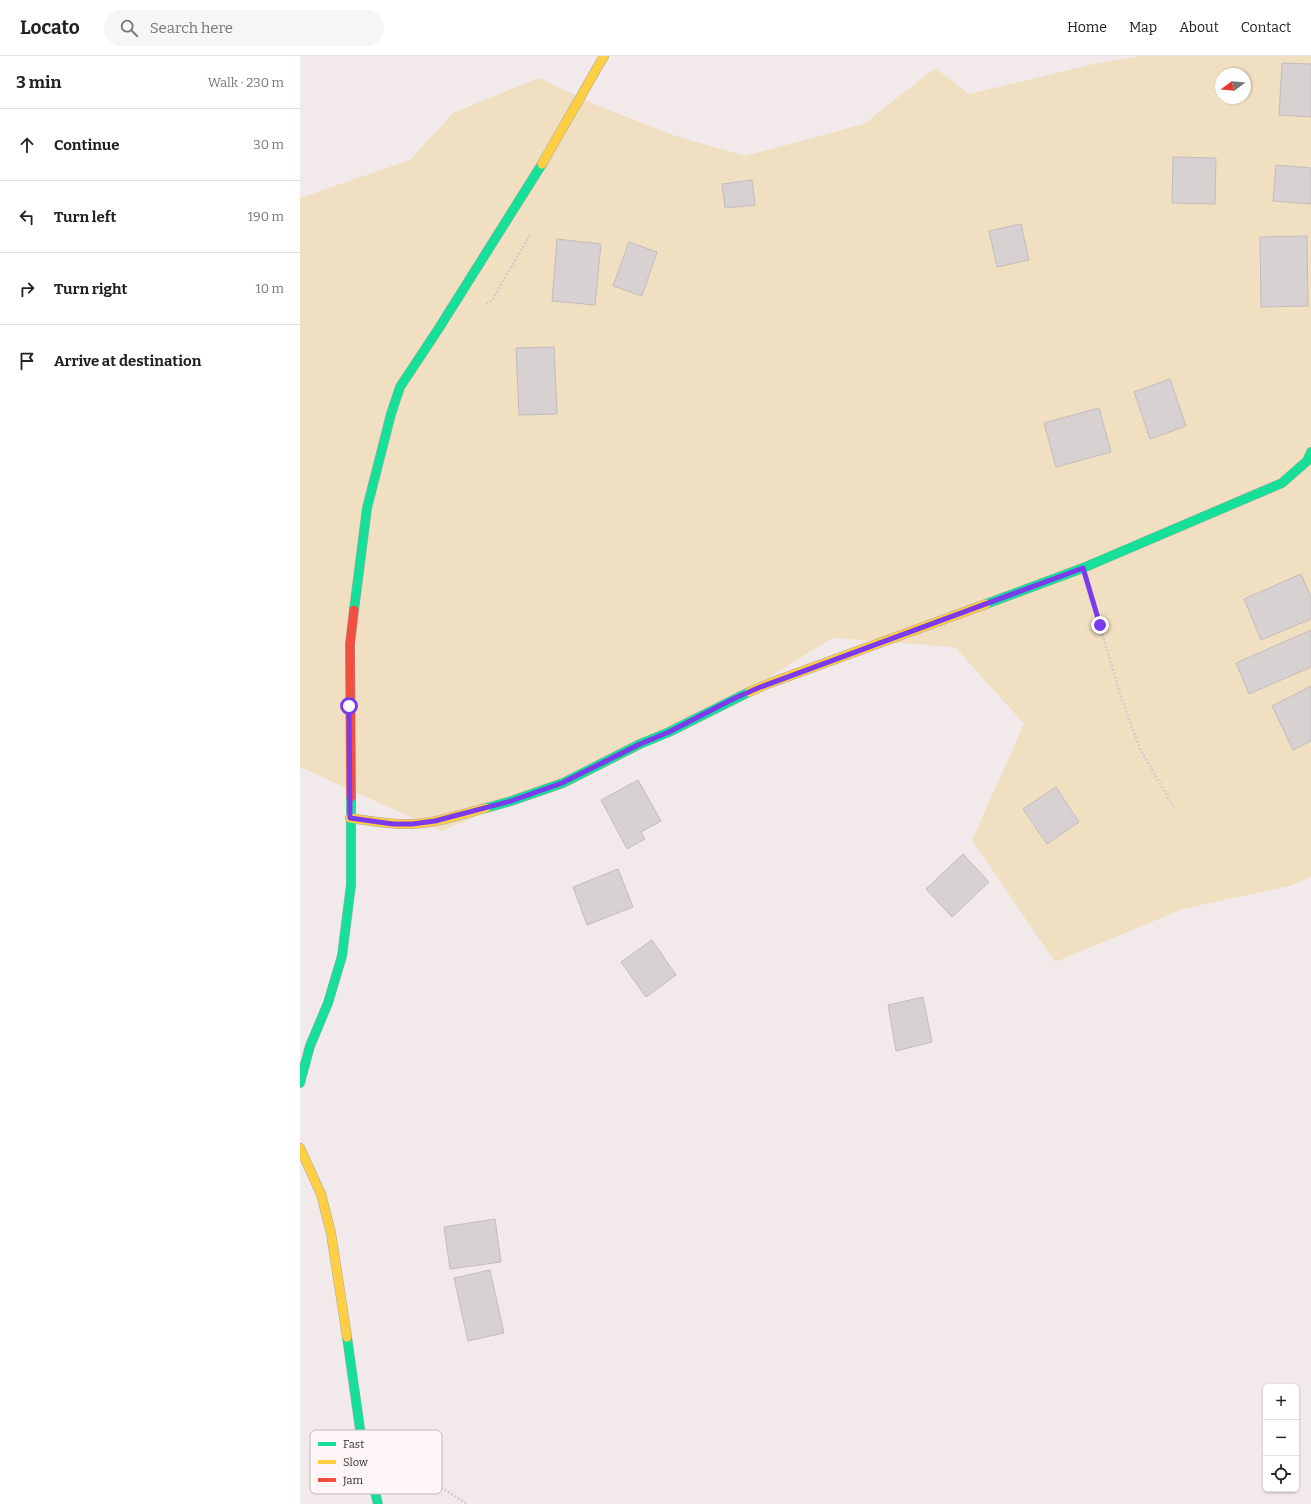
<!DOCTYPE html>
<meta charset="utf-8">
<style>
:root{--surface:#fff;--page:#f6f6f6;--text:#222;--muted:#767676;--line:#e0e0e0}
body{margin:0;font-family:Bitter,serif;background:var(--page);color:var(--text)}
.controls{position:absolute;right:12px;bottom:12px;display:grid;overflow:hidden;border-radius:6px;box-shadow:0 1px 3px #0004}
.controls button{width:36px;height:36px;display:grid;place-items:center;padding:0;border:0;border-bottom:1px solid var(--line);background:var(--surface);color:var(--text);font:20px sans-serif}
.compass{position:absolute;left:915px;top:12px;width:36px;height:36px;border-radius:50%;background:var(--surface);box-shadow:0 1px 3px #0004;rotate:254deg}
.stop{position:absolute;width:12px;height:12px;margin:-9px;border:3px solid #7c3aed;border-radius:50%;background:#fff}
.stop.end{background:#7c3aed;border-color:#fff;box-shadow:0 1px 4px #0008}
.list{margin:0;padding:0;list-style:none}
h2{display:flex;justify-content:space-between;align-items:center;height:52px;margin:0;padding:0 16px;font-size:17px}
h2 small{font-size:13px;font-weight:400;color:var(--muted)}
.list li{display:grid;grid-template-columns:26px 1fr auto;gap:12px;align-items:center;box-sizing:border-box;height:72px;padding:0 16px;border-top:1px solid var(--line)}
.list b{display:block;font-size:15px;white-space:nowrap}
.list em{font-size:13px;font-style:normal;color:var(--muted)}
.icon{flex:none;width:22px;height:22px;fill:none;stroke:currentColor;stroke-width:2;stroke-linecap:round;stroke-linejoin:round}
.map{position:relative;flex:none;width:1011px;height:1448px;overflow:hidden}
header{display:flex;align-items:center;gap:24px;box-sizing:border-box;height:56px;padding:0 20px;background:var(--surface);border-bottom:1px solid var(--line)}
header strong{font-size:19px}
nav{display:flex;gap:22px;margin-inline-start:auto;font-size:14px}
.search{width:280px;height:36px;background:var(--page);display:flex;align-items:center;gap:10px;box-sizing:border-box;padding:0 14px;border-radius:22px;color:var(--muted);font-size:15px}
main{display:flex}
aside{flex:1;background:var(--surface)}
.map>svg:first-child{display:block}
.green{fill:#f0e0c1;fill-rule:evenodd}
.building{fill:#d7d1d2;stroke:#c2bcbd}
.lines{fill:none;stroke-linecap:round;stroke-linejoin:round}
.fast-casing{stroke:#aaa5a5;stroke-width:10}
.slow-casing{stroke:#aaa5a5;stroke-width:10}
.jam-casing{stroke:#aaa5a5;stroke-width:10}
.path{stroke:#cfcccc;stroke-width:2.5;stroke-dasharray:2 2;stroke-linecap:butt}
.fast{stroke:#16e098;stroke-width:9}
.slow{stroke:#ffcf43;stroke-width:9}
.jam{stroke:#f24e42;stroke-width:9}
.route{stroke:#7c3aed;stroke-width:5}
.key{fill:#fef6f6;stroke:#c0b9b9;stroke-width:1}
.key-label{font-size:11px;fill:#312c2c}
</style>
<header>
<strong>Locato</strong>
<div class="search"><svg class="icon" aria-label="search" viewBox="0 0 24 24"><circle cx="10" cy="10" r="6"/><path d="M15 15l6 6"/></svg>Search here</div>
<nav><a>Home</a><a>Map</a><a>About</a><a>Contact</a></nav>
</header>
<main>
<aside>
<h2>3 min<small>Walk · 230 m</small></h2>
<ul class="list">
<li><svg class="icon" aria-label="ahead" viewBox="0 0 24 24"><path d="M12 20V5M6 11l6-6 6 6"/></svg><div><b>Continue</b></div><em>30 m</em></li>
<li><svg class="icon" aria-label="left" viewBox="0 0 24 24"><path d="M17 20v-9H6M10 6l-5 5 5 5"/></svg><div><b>Turn left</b></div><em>190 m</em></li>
<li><svg class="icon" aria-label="right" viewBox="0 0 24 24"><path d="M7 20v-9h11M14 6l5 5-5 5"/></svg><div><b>Turn right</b></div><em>10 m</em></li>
<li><svg class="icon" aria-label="arrive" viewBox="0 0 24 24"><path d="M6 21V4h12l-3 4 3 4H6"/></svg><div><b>Arrive at destination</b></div></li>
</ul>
</aside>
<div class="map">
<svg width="1011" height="1448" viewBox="0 0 1011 1448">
<rect width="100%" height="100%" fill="#f2eaea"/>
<path class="green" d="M841,0H1011V821L990,830L883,853L755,906L672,784L724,668L655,591L532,582L386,674L141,775L0,711V142L110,104L153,57L239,22L298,50L379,81L445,100L564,68L635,12L669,38L794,8ZM921,18H945V42H921Z"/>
<g class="building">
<polygon points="982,7 1011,8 1011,61 979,59"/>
<polygon points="873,101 916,102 915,148 872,147"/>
<polygon points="976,109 1011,112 1011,148 973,145"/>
<polygon points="452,124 455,149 425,152 422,128"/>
<polygon points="721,168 729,204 697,211 689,175"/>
<polygon points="1007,180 1008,250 961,251 960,181"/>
<polygon points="257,183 301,188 295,249 252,245"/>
<polygon points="329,186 357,196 342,240 313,230"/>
<polygon points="254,291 257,358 219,359 216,292"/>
<polygon points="870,323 886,370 850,383 834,336"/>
<polygon points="799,352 811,396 756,411 744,367"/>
<polygon points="1001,518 1011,541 1011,563 961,584 944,543"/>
<polygon points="1011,574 1011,611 949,638 936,607"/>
<polygon points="1011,630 1011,685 993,694 972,650"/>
<polygon points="338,724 361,765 341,776 345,783 327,793 301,744"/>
<polygon points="756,731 779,766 747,788 723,753"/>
<polygon points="663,798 689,826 652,861 626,833"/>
<polygon points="318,813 333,851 287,869 273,831"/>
<polygon points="352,884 376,919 346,941 321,906"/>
<polygon points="623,941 632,986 596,995 588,949"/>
<polygon points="195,1163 201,1206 150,1213 144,1171"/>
<polygon points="190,1214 204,1277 168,1285 154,1222"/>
</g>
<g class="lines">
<defs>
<g id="fast">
<polyline points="686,548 783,512 982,427 1007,405 1011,396"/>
<polyline points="54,554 67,452 91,358 100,331 139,272 242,108"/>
<polyline points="186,752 211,745 263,727 340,688 369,676 449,636"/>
<polyline points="0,1027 10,990 28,947 42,900 51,829 51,741"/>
<polyline points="47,1281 61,1380 78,1448"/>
</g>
<g id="slow">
<polyline points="242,108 304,0"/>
<polyline points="449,636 470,627 686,548"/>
<path d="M50,762C70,765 91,769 111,768C137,767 162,758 186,752"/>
<polyline points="0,1092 21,1138 31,1177 47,1281"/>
</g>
<polyline id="jam" points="51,741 50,588 54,554"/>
</defs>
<use href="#fast" class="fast-casing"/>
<use href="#slow" class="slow-casing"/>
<use href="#jam" class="jam-casing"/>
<g class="path">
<polyline points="186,248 192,244 230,179"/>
<polyline points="790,536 821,641 840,693 874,752"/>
<polyline points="94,1401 167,1448"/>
</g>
<use href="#fast" class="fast"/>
<use href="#slow" class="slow"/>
<use href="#jam" class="jam"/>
</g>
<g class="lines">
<polyline class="route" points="49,650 50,762 93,768 112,768 135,765 211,745 262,727 340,688 369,676 433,643 458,632 783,512 800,569"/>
</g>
<rect x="10" y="1374" width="132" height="64" rx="6" class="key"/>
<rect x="18" y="1386" width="18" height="4" fill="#16e098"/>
<rect x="18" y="1404" width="18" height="4" fill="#ffcf43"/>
<rect x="18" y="1422" width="18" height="4" fill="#f24e42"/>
<g class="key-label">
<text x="43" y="1392">Fast</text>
<text x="43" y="1410">Slow</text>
<text x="43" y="1428">Jam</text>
</g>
</svg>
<div class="controls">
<button>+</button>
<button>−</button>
<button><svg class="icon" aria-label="locate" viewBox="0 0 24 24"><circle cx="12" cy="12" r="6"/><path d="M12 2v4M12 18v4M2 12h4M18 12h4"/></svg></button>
</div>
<svg class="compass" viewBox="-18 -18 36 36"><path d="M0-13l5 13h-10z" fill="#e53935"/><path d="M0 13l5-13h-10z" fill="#767676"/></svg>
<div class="stop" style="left:49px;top:650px"></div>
<div class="stop end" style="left:800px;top:569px"></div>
</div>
</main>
